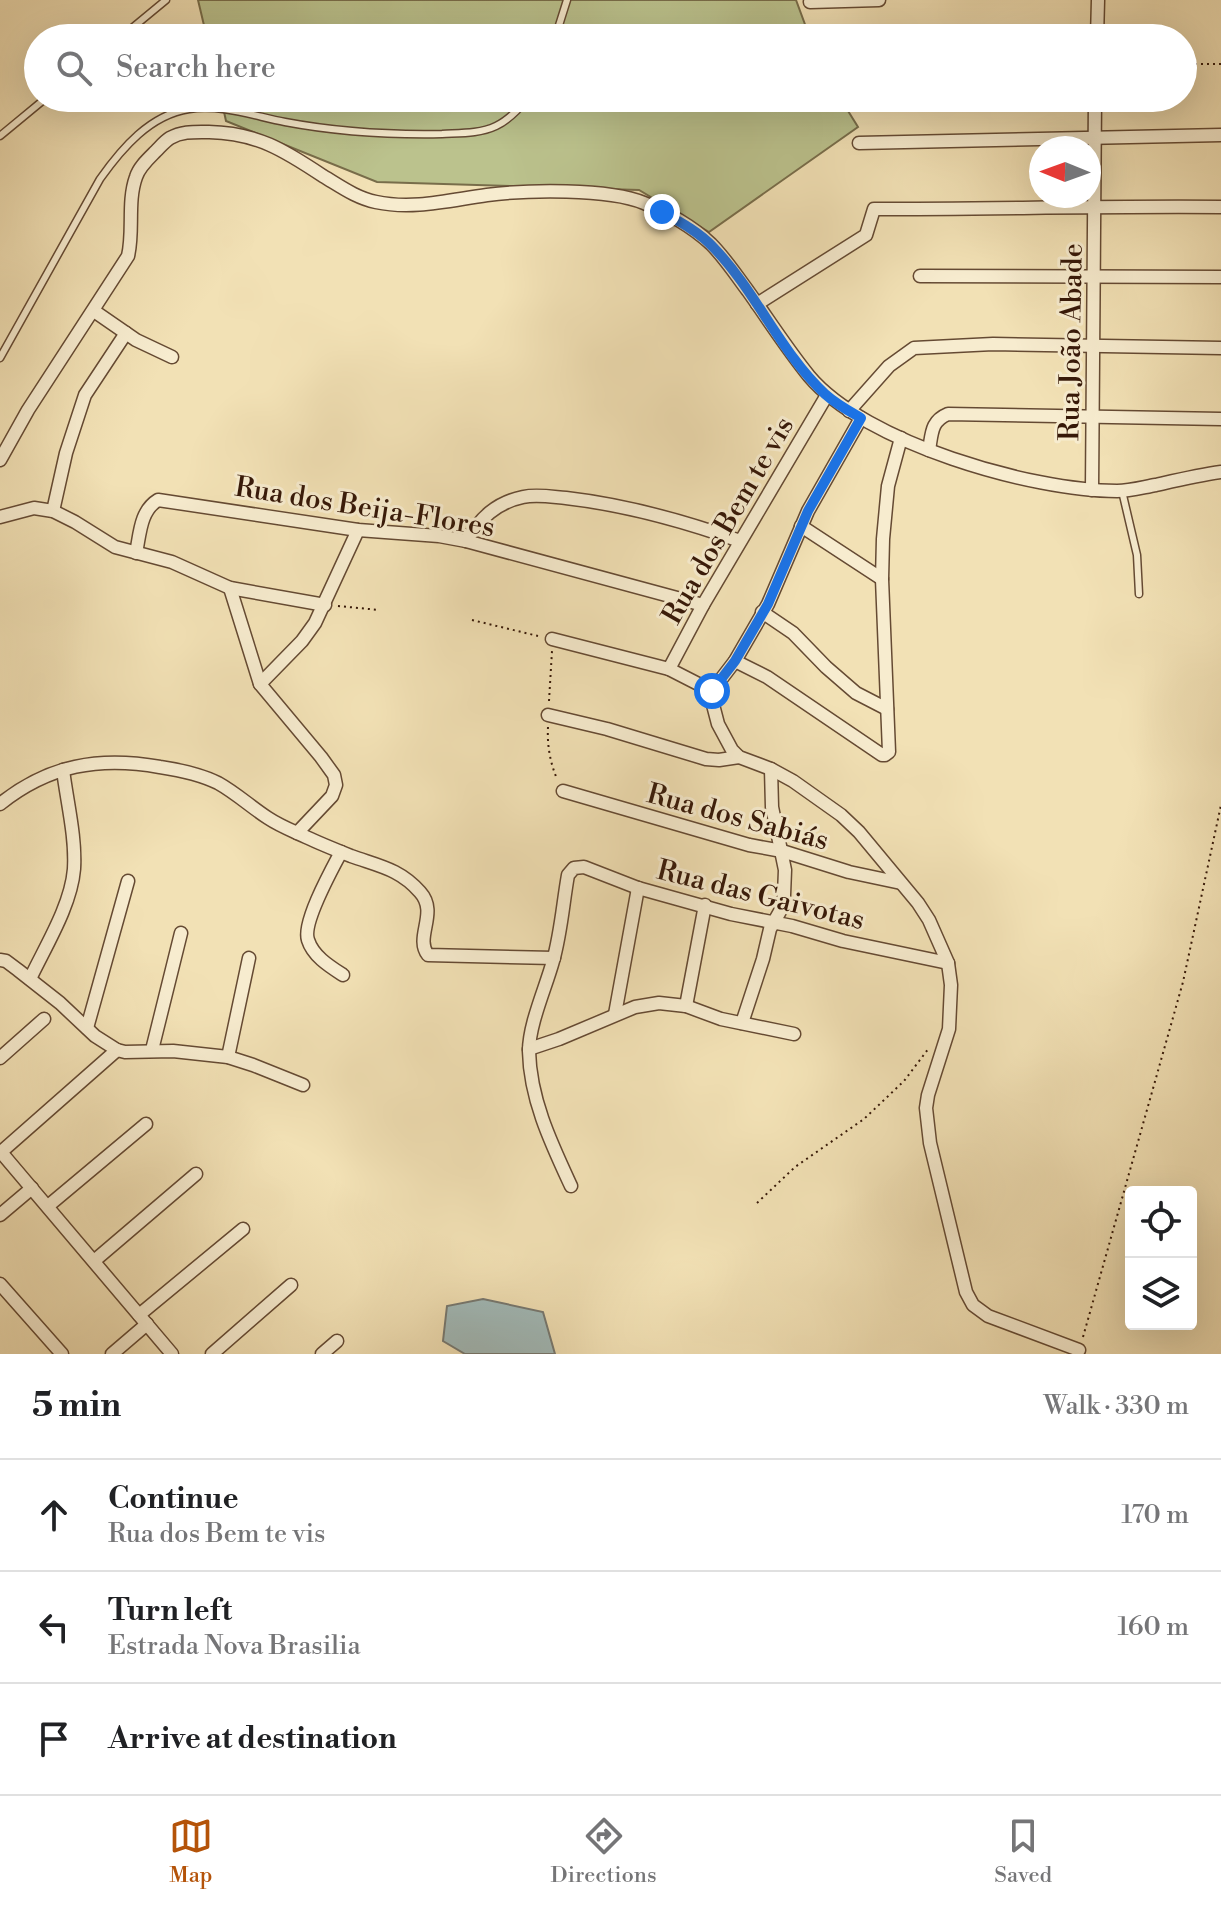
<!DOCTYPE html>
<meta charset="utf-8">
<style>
:root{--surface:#fff;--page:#f2f2f2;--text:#202124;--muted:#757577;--line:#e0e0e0;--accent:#b45309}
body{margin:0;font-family:"Libre Bodoni",serif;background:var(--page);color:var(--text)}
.controls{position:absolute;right:24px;bottom:24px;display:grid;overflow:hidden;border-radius:8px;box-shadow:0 8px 32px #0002}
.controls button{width:72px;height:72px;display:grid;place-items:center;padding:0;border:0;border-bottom:2px solid var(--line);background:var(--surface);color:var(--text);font:40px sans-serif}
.compass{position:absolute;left:1029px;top:136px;width:72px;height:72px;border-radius:50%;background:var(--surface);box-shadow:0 8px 32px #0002;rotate:271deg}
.stop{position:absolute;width:24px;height:24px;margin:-18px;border:6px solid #1a73e8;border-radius:50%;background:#fff}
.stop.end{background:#1a73e8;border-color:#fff;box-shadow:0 2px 8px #0008}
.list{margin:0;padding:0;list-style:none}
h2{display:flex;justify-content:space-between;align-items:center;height:104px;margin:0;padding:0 32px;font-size:34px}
h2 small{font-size:26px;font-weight:400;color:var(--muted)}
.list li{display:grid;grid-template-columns:52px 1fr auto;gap:24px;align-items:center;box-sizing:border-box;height:112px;padding:0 32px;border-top:2px solid var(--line)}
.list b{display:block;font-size:30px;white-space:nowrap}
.list p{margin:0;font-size:26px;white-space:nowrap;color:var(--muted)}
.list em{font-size:26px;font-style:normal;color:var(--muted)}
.icon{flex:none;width:44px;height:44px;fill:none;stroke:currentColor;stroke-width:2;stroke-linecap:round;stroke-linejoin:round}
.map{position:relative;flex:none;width:1221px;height:1354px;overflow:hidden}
.search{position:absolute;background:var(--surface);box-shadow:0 8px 32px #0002;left:24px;right:24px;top:24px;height:88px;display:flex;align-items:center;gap:20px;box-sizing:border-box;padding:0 28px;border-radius:44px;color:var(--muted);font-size:30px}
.sheet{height:440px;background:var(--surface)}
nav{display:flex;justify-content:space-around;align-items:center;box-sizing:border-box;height:112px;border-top:2px solid var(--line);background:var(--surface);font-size:22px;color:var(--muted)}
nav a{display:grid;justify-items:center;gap:4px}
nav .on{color:var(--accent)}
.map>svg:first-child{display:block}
.green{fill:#bbc28d;stroke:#786d4a;stroke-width:2}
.water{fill:#a1bab9;stroke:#767972;stroke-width:2}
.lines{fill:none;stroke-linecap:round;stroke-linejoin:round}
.lane-casing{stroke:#654a33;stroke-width:9}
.street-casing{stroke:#654a33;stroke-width:15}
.path{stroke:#361808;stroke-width:2;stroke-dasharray:2 4;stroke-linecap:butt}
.lane{stroke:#f7eccf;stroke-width:6}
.street{stroke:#f7eccf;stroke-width:12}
.route{stroke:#1a73e8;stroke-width:10}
.labels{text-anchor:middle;stroke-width:6;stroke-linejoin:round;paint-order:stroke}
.street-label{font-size:28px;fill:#361808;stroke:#f7eccf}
</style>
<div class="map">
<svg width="1221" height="1354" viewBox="0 0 1221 1354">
<rect width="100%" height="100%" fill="#f2e1b5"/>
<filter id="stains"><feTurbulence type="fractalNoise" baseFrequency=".0025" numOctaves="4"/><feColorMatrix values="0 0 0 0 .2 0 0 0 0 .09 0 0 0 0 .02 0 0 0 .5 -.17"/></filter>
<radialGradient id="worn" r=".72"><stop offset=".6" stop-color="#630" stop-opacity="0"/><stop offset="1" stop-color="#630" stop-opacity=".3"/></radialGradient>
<g class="green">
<polygon points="198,0 796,0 810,38 207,38"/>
<polygon points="221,98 840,98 858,127 709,232 639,190 377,182 226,121"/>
</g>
<polygon class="water" points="483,1299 543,1312 555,1354 465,1354 443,1341 447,1306"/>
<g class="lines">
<defs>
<g id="lane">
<polyline points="120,38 166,0"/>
<polyline points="555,38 567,0"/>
<polyline points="0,136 46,98"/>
<path d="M0,358L100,179C122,148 150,115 189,109C221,104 254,116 285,122C338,132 389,135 442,134C460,133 479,134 496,126C509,120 519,109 528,98"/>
<polyline points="1122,491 1137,555 1139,594"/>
</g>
<g id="street">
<polyline points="810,2 879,0"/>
<polyline points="1097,38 1098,0"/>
<polyline points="859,143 1221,135"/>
<polyline points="920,276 1221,277"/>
<path d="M757,304L866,235L874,209C990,209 1105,206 1221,207"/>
<polyline points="94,311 136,340 172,357"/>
<polyline points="849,411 889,366 914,348 993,344 1221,348"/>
<polyline points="861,418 808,511 768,604 735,661 712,691 712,701 718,724 732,750 739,757 771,769 793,781 841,815 859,832 918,903 929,920 948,963 951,985 949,1029 928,1095 926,1108 930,1143 966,1292 973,1305 988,1316 1079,1350"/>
<path d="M929,450C932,433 931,421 948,414L1221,419"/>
<path d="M0,460L28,410L128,256C134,231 127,202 136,177C139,167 148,159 156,151C160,147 165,141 170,138C182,131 195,132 209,132C257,133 284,150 323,176C340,186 356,198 376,202C413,210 450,200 487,195C526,190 608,188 644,203C667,212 693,227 711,244C725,258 736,275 748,291C768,319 787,349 809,376C865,443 1032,491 1117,491C1130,491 1144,487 1156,485C1178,480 1199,475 1221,472"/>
<polyline points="1092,490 1095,98"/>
<polyline points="53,511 66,453 85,395 126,333"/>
<polyline points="0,517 34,508 53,511 75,522 115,547 172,562 230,588 325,605"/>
<polyline points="801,526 882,579"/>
<path d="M466,541C481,518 495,503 523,497C537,494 553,497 566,498C626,505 684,521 740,541"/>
<path d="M136,553C140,534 140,511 158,500L358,530L439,536L466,541L703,605"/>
<polyline points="230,588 260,684 321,757 334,775 336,785 332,796 297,833"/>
<polyline points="762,612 793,633 826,667 856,693 887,709"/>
<polyline points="552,639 669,669 712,691"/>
<polyline points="735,661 767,677 882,755 885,755 889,752 882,579 883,539 888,486 901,438"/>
<polyline points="669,669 703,605 827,395"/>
<polyline points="260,684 302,641 315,623 358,530"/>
<polyline points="548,715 607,729 706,759 719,760 739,757"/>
<polyline points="563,791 749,845 782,851 849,872 901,883"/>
<path d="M0,804C49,765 99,756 160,767C180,770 200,774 218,783C236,793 251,807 268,818C280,826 293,831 306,837C321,844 336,850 351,856C379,866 400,869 420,892C439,913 414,937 428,955L554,958"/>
<path d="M341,852C332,869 302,923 308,940C313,956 329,966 343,975"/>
<polyline points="0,960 6,961 18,970 60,1003 95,1036 117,1050 125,1052 173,1051 228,1057 253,1065 303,1085"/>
<path d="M30,979C45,947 71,906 74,869C76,837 67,802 63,770"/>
<polyline points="686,1006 705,905"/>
<polyline points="615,1014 638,888"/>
<polyline points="742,1023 763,959 770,929 783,906 784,895 785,870 772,807 771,769"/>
<polyline points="87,1028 128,881"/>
<polyline points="529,1049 559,1039 635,1007 659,1003 686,1006 721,1019 794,1034"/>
<polyline points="152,1050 181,933"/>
<polyline points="228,1057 249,958"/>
<polyline points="0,1058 44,1019"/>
<polyline points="0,1151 172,1354"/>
<polyline points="1,1152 117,1050"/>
<path d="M571,1186C551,1143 530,1099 529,1051C529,1024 546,987 553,961C561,933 563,903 568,875L574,868L584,867L638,888L731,914L792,926L843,941L948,963"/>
<polyline points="48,1206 146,1124"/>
<polyline points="0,1215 32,1188"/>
<polyline points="94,1261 196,1174"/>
<polyline points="0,1284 62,1354"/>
<polyline points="139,1315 243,1229"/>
<polyline points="112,1354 147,1324"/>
<polyline points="212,1354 291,1285"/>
<polyline points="322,1354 337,1341"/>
</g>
</defs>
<use href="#lane" class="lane-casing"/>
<use href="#street" class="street-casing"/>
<g class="path">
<polyline points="1183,64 1221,64"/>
<polyline points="338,606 379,610"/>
<polyline points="472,620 538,636"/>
<polyline points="549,701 552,651"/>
<path d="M548,727C547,745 550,762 557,779"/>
<polyline points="757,1203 795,1167 864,1119 904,1081 929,1048"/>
<polyline points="1083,1337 1183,982 1221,805"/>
</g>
<use href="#lane" class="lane"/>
<use href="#street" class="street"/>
</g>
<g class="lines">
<path class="route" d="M662,212C680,222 699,232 713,247C756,291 780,352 825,394C836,404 849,411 861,418L808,511L768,604L735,661L712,691"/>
</g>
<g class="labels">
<g class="street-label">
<text transform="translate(1070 342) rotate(-89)" y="10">Rua João Abade</text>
<text transform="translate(365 506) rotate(9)" y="10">Rua dos Beija-Flores</text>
<text transform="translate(727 520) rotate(-60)" y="10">Rua dos Bem te vis</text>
<text transform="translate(738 816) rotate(15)" y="10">Rua dos Sabiás</text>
<text transform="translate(761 894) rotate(14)" y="10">Rua das Gaivotas</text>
</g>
</g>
<rect width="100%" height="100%" filter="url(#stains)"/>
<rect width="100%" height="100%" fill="url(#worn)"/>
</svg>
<div class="controls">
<button><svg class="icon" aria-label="locate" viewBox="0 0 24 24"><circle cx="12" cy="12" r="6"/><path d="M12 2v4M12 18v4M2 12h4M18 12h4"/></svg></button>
<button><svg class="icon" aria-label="layers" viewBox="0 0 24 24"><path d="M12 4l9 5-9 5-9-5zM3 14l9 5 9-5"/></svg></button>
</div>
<svg class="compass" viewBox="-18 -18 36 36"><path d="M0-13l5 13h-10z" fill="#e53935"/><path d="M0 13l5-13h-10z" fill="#757577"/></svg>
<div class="stop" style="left:712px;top:691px"></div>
<div class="stop end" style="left:662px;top:212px"></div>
<div class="search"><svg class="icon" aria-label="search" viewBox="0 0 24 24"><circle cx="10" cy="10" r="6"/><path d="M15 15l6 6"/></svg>Search here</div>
</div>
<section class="sheet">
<h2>5 min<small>Walk · 330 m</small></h2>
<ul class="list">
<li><svg class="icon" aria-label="ahead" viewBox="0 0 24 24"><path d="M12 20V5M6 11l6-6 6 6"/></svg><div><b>Continue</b><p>Rua dos Bem te vis</p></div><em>170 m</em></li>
<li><svg class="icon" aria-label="left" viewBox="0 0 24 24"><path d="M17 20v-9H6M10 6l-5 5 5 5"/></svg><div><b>Turn left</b><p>Estrada Nova Brasilia</p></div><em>160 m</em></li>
<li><svg class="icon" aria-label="arrive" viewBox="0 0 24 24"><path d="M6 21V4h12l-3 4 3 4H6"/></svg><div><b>Arrive at destination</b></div></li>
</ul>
</section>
<nav>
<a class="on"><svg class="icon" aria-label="map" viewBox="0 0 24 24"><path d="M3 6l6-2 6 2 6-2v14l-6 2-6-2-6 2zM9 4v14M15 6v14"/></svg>Map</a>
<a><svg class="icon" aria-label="directions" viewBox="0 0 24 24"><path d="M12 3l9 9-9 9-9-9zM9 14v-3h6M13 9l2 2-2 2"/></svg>Directions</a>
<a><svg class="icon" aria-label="saved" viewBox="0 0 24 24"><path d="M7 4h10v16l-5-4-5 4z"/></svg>Saved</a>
</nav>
